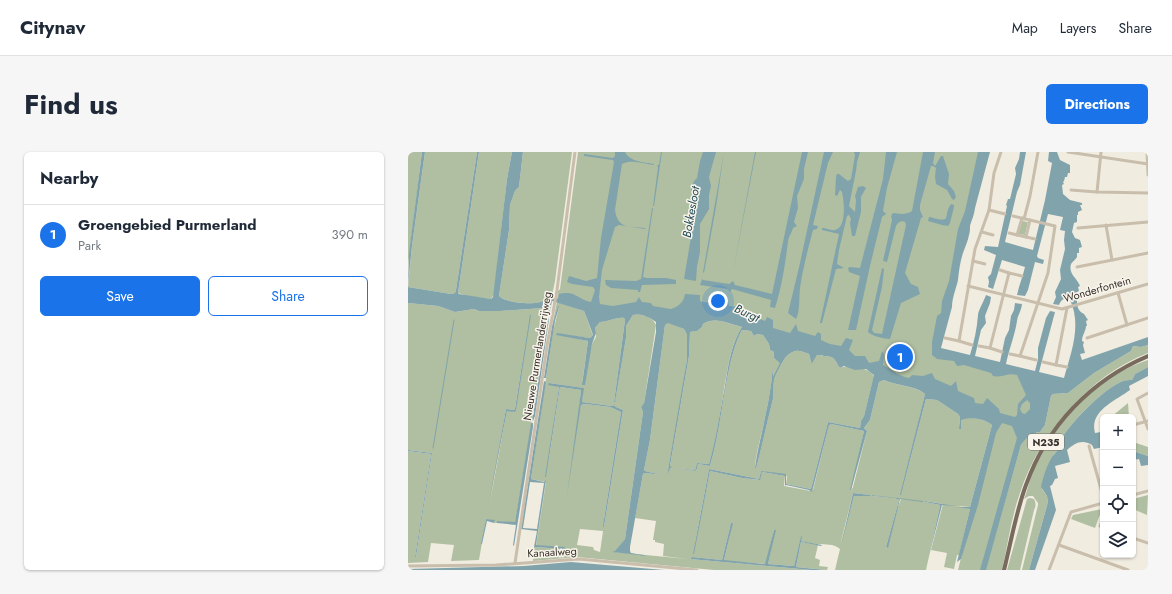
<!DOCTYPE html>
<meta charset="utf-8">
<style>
:root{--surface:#fff;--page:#f6f6f7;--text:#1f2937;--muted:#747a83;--line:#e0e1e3;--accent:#1a73e8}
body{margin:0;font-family:Jost,sans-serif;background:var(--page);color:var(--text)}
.controls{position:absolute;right:12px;bottom:12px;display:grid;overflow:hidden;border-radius:6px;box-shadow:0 1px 3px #0004}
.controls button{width:36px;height:36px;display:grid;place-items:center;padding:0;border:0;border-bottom:1px solid var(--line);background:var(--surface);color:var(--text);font:20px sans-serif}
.you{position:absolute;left:310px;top:149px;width:14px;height:14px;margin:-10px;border:3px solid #fff;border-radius:50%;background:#1a73e8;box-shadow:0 0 0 6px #1a73e833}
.badge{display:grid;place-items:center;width:26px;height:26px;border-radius:50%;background:var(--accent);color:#fff;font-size:13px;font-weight:700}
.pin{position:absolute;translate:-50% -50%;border:2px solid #fff;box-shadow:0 1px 4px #0006}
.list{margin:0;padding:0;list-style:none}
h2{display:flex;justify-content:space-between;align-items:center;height:52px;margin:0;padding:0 16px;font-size:17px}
h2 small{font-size:13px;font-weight:400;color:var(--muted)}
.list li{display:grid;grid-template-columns:26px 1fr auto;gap:12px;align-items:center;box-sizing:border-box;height:60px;padding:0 16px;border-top:1px solid var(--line)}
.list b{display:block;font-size:15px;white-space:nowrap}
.list p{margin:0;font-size:13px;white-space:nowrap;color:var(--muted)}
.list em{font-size:13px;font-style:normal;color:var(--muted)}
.actions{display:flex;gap:8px;padding:12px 16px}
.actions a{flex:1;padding:9px 0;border:1px solid var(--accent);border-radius:6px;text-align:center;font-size:14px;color:var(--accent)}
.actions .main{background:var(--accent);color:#fff}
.icon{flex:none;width:22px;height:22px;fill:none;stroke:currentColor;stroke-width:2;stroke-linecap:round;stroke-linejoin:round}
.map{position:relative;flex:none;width:740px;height:418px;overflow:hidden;border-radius:6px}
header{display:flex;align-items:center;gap:24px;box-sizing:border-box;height:56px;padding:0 20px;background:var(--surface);border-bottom:1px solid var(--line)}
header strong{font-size:19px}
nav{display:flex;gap:22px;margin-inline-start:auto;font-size:14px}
.intro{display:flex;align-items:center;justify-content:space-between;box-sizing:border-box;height:96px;padding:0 24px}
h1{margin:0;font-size:28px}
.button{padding:10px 18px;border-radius:6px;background:var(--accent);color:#fff;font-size:14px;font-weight:700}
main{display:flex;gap:24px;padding:0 24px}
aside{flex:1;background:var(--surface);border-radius:6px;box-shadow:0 1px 3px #0004}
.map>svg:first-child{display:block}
.green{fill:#b0bfa1;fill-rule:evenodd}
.water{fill:#81a4ac;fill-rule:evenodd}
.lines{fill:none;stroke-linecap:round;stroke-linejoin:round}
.stream{stroke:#81a4ac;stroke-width:1}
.minor{stroke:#c9beac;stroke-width:3}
.major{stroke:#786a5d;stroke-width:4}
.labels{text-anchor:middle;stroke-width:3;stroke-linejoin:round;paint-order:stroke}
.shield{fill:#f9f5ec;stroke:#716c65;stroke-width:1}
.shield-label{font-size:10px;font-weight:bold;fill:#37312b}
.street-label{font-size:11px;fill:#37312b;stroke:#f9f5ec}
.water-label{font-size:12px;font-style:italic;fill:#234b56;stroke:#f9f5ec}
</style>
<header>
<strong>Citynav</strong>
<nav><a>Map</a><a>Layers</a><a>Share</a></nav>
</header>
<div class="intro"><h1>Find us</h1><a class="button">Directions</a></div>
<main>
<aside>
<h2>Nearby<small></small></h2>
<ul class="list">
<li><span class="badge">1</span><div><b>Groengebied Purmerland</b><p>Park</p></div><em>390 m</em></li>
</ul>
<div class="actions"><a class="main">Save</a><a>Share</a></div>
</aside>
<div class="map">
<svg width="740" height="418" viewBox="0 0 740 418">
<rect width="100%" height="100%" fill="#f1ece0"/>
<g class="green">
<polygon points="0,0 14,0 0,113"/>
<polygon points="17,0 69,0 48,138 47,141 43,142 0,135 4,94"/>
<polygon points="71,0 104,0 99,27 86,142 83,147 59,144 50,141"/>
<path d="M115,0H164L147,129C146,134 145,141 142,145C135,155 99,152 91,144L101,78L102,53L107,39L111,35Z"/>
<path d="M170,0H576L528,198L631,227L629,259L611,290L582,402L613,293C618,285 623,281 632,280L637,273L643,244L645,242L660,241L686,221L723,199L725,194L733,195L740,193V201C682,223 631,282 612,341C603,366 600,392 594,418H550L588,266L320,161L230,155L189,159L149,147L150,139L152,137Z"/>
<polygon points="614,69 620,70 617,83 611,82 611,80"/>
<path d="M149,150L176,159L184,181L185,183L182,186L149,182L180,189L174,232L184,192L188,185L187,176L192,170C201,170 208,165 216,166L217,168L206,250L207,249L218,186V174L225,163C233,161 245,165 248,173L236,251L233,255L235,260L217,387L207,400L279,407L255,404L256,392L247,390V388H245L248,369L227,366L235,322L237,321L254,323L237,319L236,318L242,288L257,173L258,171H262L276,177L279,183V207L272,254L259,324L262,314L281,204L282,180L289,179L294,175L295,172C309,164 319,172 334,175C322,193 320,216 316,237C312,262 308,288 301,312L289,311L287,318L268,316L287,319L289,317L290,312L302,314C312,281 314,246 322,213C325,201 328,189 334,178L343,179L346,184L349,182L355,183L361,192L362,198L366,200C365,222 362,244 357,265C354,282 348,299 347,316L348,317C354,293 359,270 365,247C366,241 365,234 366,228C367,224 376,206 379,204C388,196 392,199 401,202L403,210L409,203C415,205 423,203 426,207C429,210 429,213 432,216C440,212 462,216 466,224L456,264L453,269L452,276L420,270L403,337L378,332L379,325L378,323L353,319L351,327L301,317L285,402L302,319L334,326L351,328L354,320L377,324L376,334L403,339L405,338L421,272H423L456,279L443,339L445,335L459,279L456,276L462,268L471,230L476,228C489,234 505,233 517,242L493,343L518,247L529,248L550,262L552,265L551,277L553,267C562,264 577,267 584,273L562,355L549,354L562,357L551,403H549L546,417L536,415L539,401L523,398L535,352L518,349L517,350L532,353V354L518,418H427L432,397C424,391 419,393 410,392C404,392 399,390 393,389V385L386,414L360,412L367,379L366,378L358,412L317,409L316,408L322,383L323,371L314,408L284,405L282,407L403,418H306L169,405L125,409L126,395L157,397V396L128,394L138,330L123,327L145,180L151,155H150L144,174ZM141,231L175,236L174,250L204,254L206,253L208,255L215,258L196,375V367L213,260L202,255L177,252L173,253L170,267L173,239V238L152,235L138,325L151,235ZM445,341L461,343V344H446L432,394ZM464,343L493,347L489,357L479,396L478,395L491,348L487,346L464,344ZM172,377L195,379L192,400L186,398L185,395L169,393Z"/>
<path d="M0,151L30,154L47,160L66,157L71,159H92L135,156L140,158L124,268L107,371L90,369L89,371H86L87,369L78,367L71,408L43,409L46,393L23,391L20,410L0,411V299L23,302L7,405H8L24,301L0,298ZM122,163L107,260L99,258L81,355L98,257L106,258L107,257Z"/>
<polygon points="366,206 373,211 366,225 365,225"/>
<path d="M740,208V215L727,222L724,228C721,228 717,228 715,229C695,237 667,267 655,284L656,292L653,297L646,302L634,337L639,344L640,350L621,418H614L630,353V351L625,344H621L616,347C619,340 621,331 623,324C626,316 630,309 634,302C657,260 694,223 740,208Z"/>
<polygon points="720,251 721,265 703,265"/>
<polygon points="725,290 740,295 740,304 725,299"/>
<polygon points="740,343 739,363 725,357 725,347"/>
<path d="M622,346L626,347C628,351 628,354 626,358L612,418H599L619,347Z"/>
<polygon points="694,357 687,376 663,367 665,363"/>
<polygon points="393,390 410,393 407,406 412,408 411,414 420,415 419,418 388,415"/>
</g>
<g class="water">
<polygon points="14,0 17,0 4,94 0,133 1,101"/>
<path d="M69,0H71L50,141L51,142L83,147L85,145L99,27L104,0H115L111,35L107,39L102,53L101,78L91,144C99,152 134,155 142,145C143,144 144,141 144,139L145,140L144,146L150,147L151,142C168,138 168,147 183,150L187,138L185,135L164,132L159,130L161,124L178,129L189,126L193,86L206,10L205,8L176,4V2L205,6L207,4V0H217C222,10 236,10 246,12V13C236,12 224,7 214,12L207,58C210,77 220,74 237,76V77L211,73L207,75L194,118L191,145L192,152L205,154L228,150L231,145L234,150L243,151L245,154L263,157C270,155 276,150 277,142L292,143V149C298,152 304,149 310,152V154H318L320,148L321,154L334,155L341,162L357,169L359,165L365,168V176L382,181L388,172L390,179L407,184L410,180L413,182V188L422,192L433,194L438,186L445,188L441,198L447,204H457L461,211L471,209L474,199L476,202L475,213C483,217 492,225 501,226L504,223L515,224L524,221L527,227L543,234L548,229L550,239L566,246L567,251L575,252L579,246L591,257L592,261L607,265L609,263L610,252L618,243L609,223C601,220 593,226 585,224L583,221L556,213L549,214L546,209L529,207L524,203V190L529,164L533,161L534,149L541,129L550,77L557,59L570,0H582L567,56C566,64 564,67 562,74C562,77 562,80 561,83C560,89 557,95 555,101C552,110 551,119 550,128C548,137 544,146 544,155L533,196L562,203C566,190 569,177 570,163C570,159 576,149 578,143L583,145L582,151L577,164L578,171L573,178L567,204L592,210L597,186L601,178L603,164L606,158L607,151L614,152C613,160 610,162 609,169C607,183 601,197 598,212L627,219L630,207V196L638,166L642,159L647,160L631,220L656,226C663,201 674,173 662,148C656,145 653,148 651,153L645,152L648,145L647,140L653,127L652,118L657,97L656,88L657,79L652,78L655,65L640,62L629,104L630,106L636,108L635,112L627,110L620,138L617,144L609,143C611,133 615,124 617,115L594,108L585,137L580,135L581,130L580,125L583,122L588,103L576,98L577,94L590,95L599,54L598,53L600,47H602L608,22L607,16L611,7L612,0H618L612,33L609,40L597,90L625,98L637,48L644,11L640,9L641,0H649L652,8L662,13V21H660L659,25H657L656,29L655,30L656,32L654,33L655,42L662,48L674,51V53H672L674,58L670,60V63H669V70L666,71L664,80L667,86L672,88L674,95L671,96V101H669V105C668,107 665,109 663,112C660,122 669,126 672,134L670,135L671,139L669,140C670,148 666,157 676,162L680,168L678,169L679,174H678C678,179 674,183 674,189L676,190L675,193L677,201L672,202L674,208L740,185V193L733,195L725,194L723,199L686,221L660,241L645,242L643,244L637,273L632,280C623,281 618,286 613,293L578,418H572L609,286L604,274L594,271L588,281L570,353L553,407L549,410L562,357L549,355H562L584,273C577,267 562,264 553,268V277H551L552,265L550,262L529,248L518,247L493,343H492L517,242C506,233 489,234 476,228L471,230L462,268L456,276L459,279L443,338H442L456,279L423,272L421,273L404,340L401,338L378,333L377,334V324L354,320L352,328L334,326L302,319L286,402H285L301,317L351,327L353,319L378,322V332L403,337L420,270L452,276L453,269L456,264L466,223L458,217L447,218L436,214L432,216C429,213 429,210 426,207C423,203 415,205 409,203L404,211L403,210L401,202C392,199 388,196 379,204C376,206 367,224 366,228C365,234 366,241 365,247C359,270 354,294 348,317L347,316C349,299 354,282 357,265C362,244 365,221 366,200L362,198L361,192L355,183L349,182L346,184L343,179L334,178C328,189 325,201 322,213C314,247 312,281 302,314L290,312L289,317L287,319L267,316L287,318L289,311L301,312C308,287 312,260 317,234C320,214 323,192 334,175C320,172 308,164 295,172L294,175L289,179L282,180L281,204L262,314L264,315L262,316L259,324L279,207V183L276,177L260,171L257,173L242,288L236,318L237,319L254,323L237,321L235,322L222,395V399L223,401L241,404L204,400L207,399L217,387L235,260L233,255L236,251L248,180V170C241,165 233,161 225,163L218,174V186L207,250H206L217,168L216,166C208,165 201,170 192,170L187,176L188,181L184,192L177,233H174L180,189L148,183L149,181L182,186L185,183L184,180L176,159L144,149L141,164H140V158L135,156L92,159H71L66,157L47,160L30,154L0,151V135L43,142L47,141L48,138ZM366,206L372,211L365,225ZM619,248L622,251V257L617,262L614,261L612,257L614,252Z"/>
<polygon points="253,0 254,0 246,54 245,54 250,15 249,13 251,13"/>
<polygon points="295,0 308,0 301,25 303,34 301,43 301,57 292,72 292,100 289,115 288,129 276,127 283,85 286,50 283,38 286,29 289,26 292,9"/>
<polygon points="316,0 308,55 296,121 295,120"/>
<polygon points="347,0 348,0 324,125"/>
<path d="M394,0H400L396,17V27L389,44L390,56L386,70L389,74L385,76C384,81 380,85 380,90C377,113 374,134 367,156L362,155L363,148L324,137L322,140L320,137L292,133L294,127L295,128L321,132L325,129L327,133L364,142Z"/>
<path d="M416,0H425L420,11L405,73L410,74L409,77L405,78C400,97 395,116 392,136C391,144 392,161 388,167L380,161L392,111Z"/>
<path d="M446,0H452L449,10L448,19L441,54L447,60L448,48L447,44L450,35L455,34L458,36L453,45V60L447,84H444L442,71L443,67L441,63L439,64L431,98L429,112L436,116L428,117L414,171H412L431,82L414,78V76C418,76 423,79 427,78C439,76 436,48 434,40L432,38L429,44L427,43L428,25L429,22H431L440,29L443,27L447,3Z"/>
<polygon points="478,0 489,0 479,36 475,59 478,62 474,65 462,114 448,178 440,178 452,124 441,120 440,116 442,115 452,116 475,27"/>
<path d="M515,0H527L525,11L527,14L533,4H535L541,22L540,32L546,39L548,45L546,48L544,47L539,38L528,32L527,25L528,16L525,14H523L512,53V58L515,65L513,66L497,121L503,132L510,135L512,142L493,151L482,187C476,187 464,184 460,180L474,116L476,117L474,135L464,178L466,181L474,182L498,73L497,70L494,69L490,71L488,74L479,110L475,109L484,68L483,64L485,61C492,62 498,63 504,59Z"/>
<path d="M543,52L546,53V55L542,71L540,74L534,73L520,69L521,65H522C546,72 534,64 543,52Z"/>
<polygon points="244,56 245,56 235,125 239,126 258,126 268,128 268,132 234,133 232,140 230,140 230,138 203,136 198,133 197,128 228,129 233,127"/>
<polygon points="150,154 151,155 147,169 138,226 136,226 144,174"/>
<polygon points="122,163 123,163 108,258 107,260 99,259 80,355 98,257 106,258 107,257"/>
<polygon points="140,166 141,167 127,264 125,269 124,268"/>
<path d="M740,215V224L721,234L722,238C707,249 681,259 687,281L693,280L695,282V295L686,297L684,293C674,287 667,291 659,298L662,310L647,314L650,326L647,327L644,333L642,334L648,358L627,418H621L640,350L639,344L633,335C635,325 639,313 644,305C651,295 657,299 655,284C667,267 695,237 715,229C717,228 721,228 724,228L727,222Z"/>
<path d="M136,229L138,230L123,327L136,330L138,328L128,393L157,395V397L126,395L129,379L113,377ZM122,330L136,331L129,377L115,376Z"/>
<polygon points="141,231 176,236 174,250 204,254 206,253 208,255 215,258 196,375 195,375 196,367 213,260 202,255 177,252 173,253 159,343 173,239 173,238 152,235 138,325 137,325 151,235 140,233"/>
<polygon points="123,271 125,271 125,275 106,394 105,393 108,373 89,371 89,369 107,370"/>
<polygon points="0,298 24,301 8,405 7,405 23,302 0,299"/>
<polygon points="725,299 740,304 740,313 733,314 731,307 725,308"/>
<polygon points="445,341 462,343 462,344 446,344 433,394"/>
<polygon points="464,343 515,349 515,350 492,347 480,396 478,395 491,348 487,346 464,344"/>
<polygon points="517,349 547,354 534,353 521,404 532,354 532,353 517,350"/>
<polygon points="78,367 87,368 86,371 79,369 74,392 73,392"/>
<polygon points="323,371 325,371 316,408 357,412 366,378 368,378 360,412 386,414 393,384 394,385 393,389 414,393 413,394 393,390 388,415 418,418 403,418 282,407 284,405 314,408"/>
<polygon points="163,410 256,418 0,418 0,417 116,414"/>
</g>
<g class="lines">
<polyline class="stream" points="25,296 46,168"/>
<g class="minor">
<polyline points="660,0 740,12"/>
<polyline points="739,0 740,23"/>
<polyline points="663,38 689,40 740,41"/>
<polyline points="689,40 693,0"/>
<polyline points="581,58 597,62"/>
<polyline points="605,64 647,74 640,121 612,204 628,208"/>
<polyline points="616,67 622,44 630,0"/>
<polyline points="698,73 704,108"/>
<polyline points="670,76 740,70"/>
<polyline points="574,80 585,83"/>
<polyline points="601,81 618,85 622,68"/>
<polyline points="609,83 614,66"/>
<polyline points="618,85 627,87"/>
<polyline points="565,109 577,112"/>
<polyline points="669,115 740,101"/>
<polyline points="592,118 601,121"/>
<polyline points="560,134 654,157 740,132"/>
<polyline points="710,141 719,173"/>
<polyline points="537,186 551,189"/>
<polyline points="679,186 740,166"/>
<polyline points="564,193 551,189 567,97 581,58 586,21 593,0"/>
<polyline points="571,194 582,196"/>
<polyline points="594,200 582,196 601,121 614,124"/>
<polyline points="602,202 612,204"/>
<polyline points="635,210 648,213"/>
<polyline points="659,215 648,213 659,156"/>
<polyline points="740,241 729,247 740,277"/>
<polyline points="725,273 740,269"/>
<polyline points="681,294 695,344"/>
<polyline points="725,335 727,342"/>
<polyline points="725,343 740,339"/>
<polyline points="695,367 692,374 695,375"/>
<polyline points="725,386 740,391"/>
<polyline points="651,393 720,418"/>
<polyline points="107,411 139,194 149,138 167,0"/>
<polyline points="0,414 88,413 171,407 289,418"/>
<polyline points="641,418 663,360 695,351"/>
</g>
<path class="major" d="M596,418C603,390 608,360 618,333C639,274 683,228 740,204"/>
</g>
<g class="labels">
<rect class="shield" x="620" y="282" width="36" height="16" rx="3"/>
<g class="shield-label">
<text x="638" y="294">N235</text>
</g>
<g class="street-label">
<text transform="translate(689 137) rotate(-16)" y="4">Wonderfontein</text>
<text transform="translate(129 204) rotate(-81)" y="4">Nieuwe Purmerlanderrijweg</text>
<text transform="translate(144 400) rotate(-3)" y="4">Kanaalweg</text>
</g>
<g class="water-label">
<text transform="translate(283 60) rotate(-80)" y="4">Bokkesloot</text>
<text transform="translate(339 161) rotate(25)" y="4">Burgt</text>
</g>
</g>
</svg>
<div class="controls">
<button>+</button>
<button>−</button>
<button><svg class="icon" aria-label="locate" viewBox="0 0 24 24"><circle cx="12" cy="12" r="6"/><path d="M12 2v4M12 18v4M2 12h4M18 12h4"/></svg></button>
<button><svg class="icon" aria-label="layers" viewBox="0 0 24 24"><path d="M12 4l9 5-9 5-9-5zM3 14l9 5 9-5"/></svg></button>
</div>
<div class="you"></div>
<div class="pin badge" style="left:492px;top:205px">1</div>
</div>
</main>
